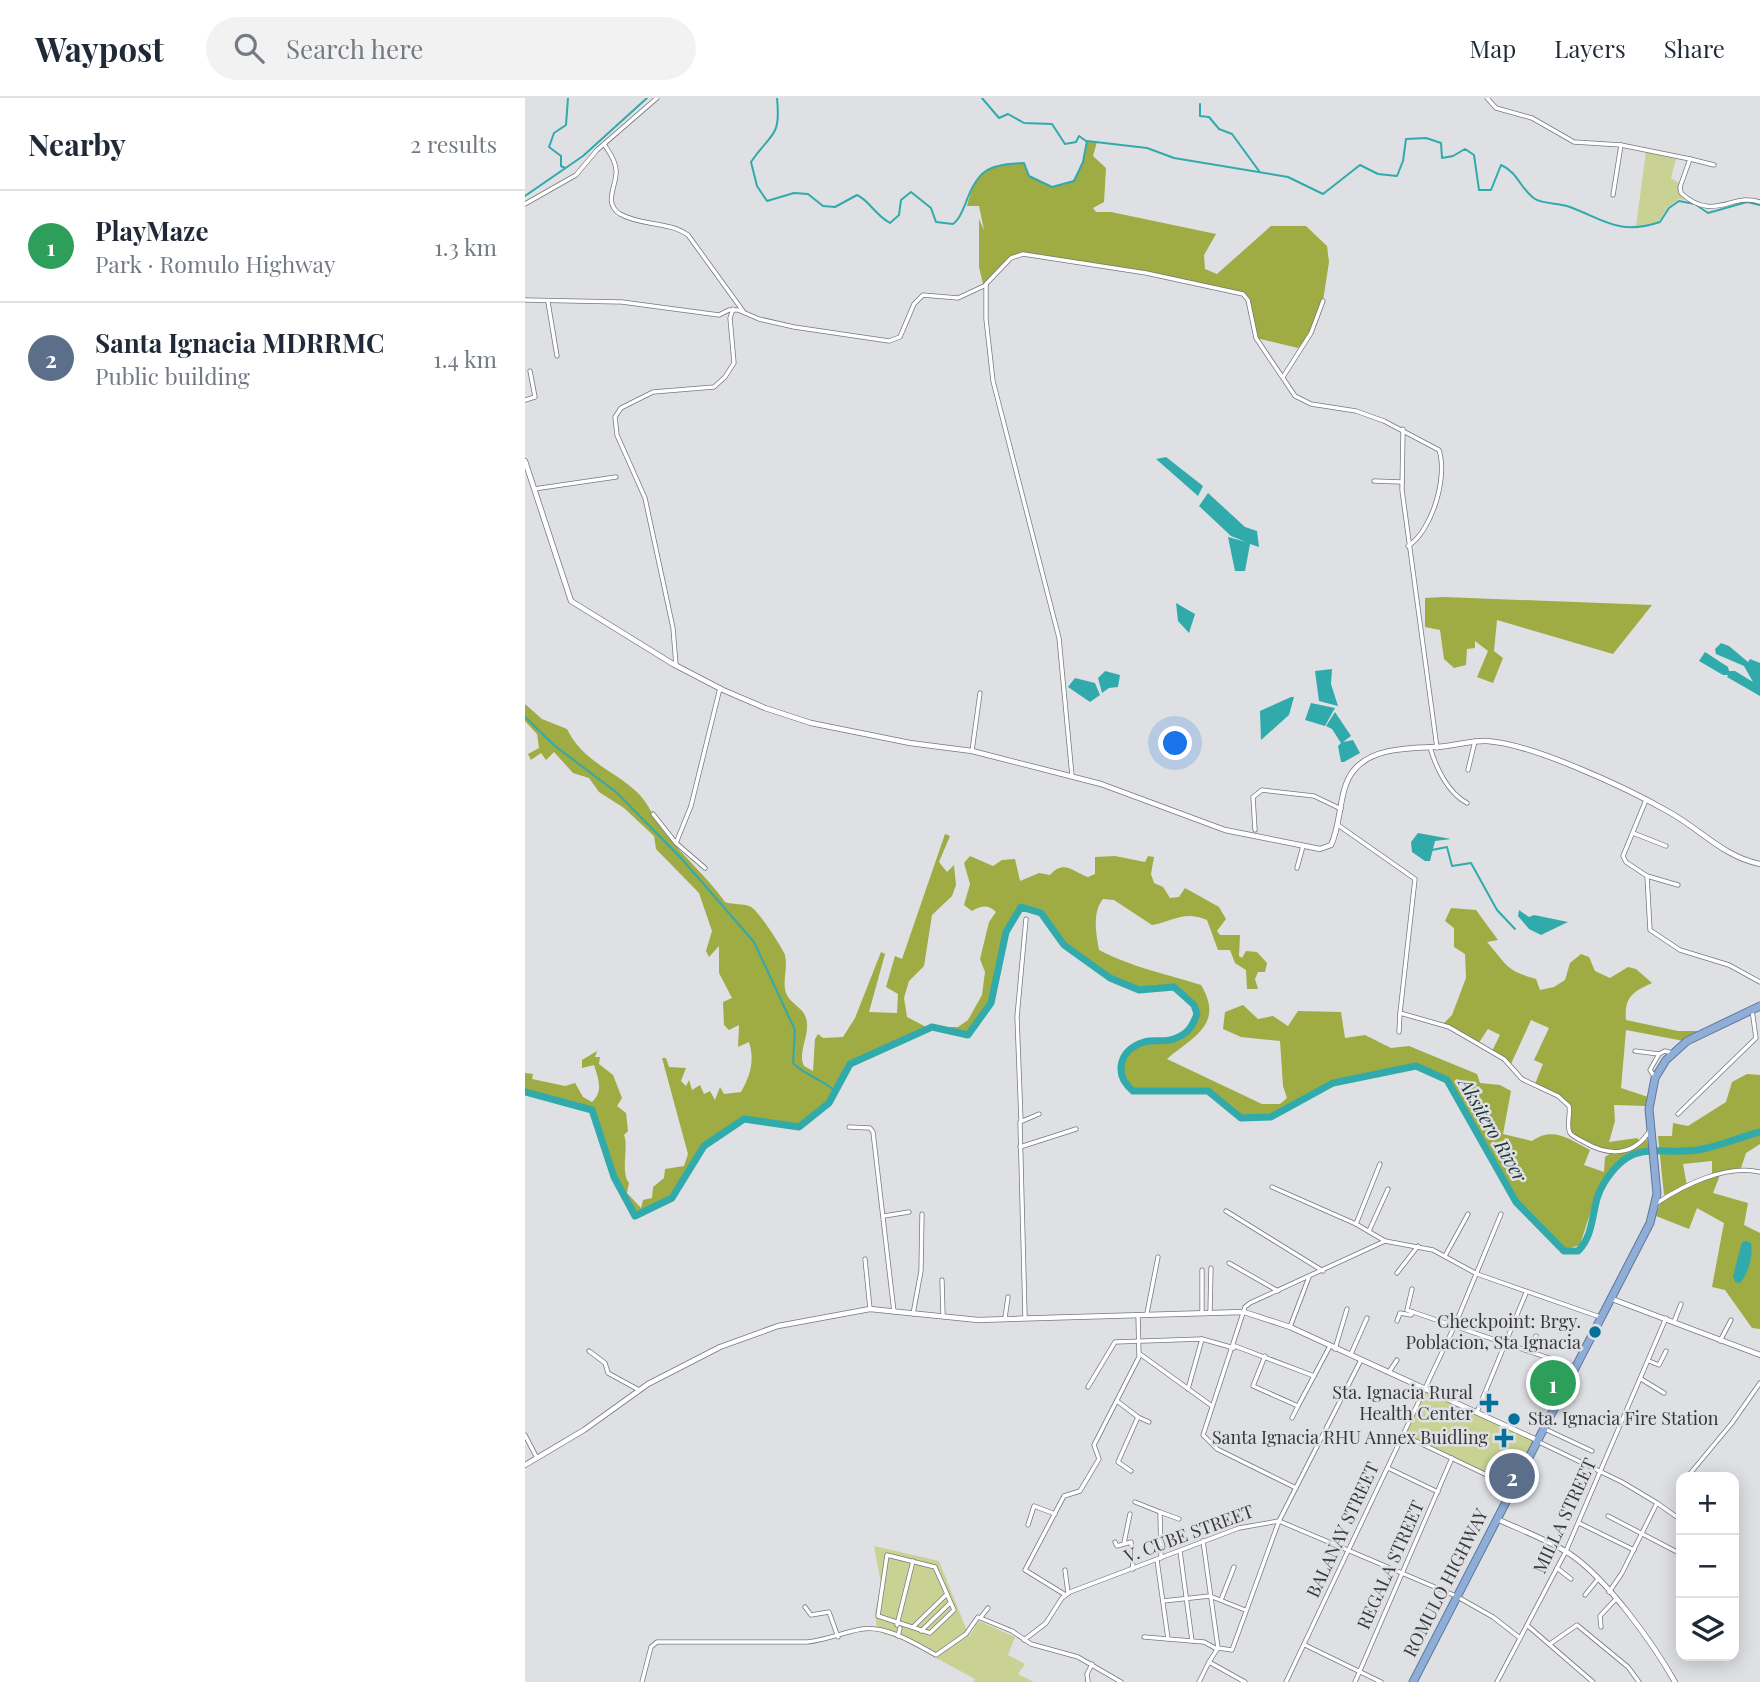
<!DOCTYPE html>
<meta charset="utf-8">
<style>
:root{--surface:#fff;--page:#f2f2f3;--text:#1f2937;--muted:#747a83;--line:#e0e1e3;--accent:#06709c}
body{margin:0;font-family:"Playfair Display",serif;background:var(--page);color:var(--text)}
.controls{position:absolute;right:21px;bottom:21px;display:grid;overflow:hidden;border-radius:14px;box-shadow:0 4px 18px #0003}
.controls button{width:63px;height:63px;display:grid;place-items:center;padding:0;border:0;border-bottom:2px solid var(--line);background:var(--surface);color:var(--text);font:35px sans-serif}
.you{position:absolute;left:651px;top:646px;width:24px;height:24px;margin:-18px;border:5px solid #fff;border-radius:50%;background:#1a73e8;box-shadow:0 0 0 10px #1a73e833}
.badge{display:grid;place-items:center;width:46px;height:46px;border-radius:50%;background:var(--accent);color:#fff;font-size:23px;font-weight:700}
.pin{position:absolute;translate:-50% -50%;border:4px solid #fff;box-shadow:0 2px 7px #0006}
.list{margin:0;padding:0;list-style:none}
h2{display:flex;justify-content:space-between;align-items:center;height:91px;margin:0;padding:0 28px;font-size:30px}
h2 small{font-size:23px;font-weight:400;color:var(--muted)}
.list li{display:grid;grid-template-columns:46px 1fr auto;gap:21px;align-items:center;box-sizing:border-box;height:112px;padding:0 28px;border-top:2px solid var(--line)}
.list b{display:block;font-size:26px;white-space:nowrap}
.list p{margin:0;font-size:23px;white-space:nowrap;color:var(--muted)}
.list em{font-size:23px;font-style:normal;color:var(--muted)}
.icon{flex:none;width:38px;height:38px;fill:none;stroke:currentColor;stroke-width:2;stroke-linecap:round;stroke-linejoin:round}
.map{position:relative;flex:none;width:1235px;height:1584px;overflow:hidden}
header{display:flex;align-items:center;gap:42px;box-sizing:border-box;height:98px;padding:0 35px;background:var(--surface);border-bottom:2px solid var(--line)}
header strong{font-size:33px}
nav{display:flex;gap:38px;margin-inline-start:auto;font-size:24px}
.search{width:490px;height:63px;background:var(--page);display:flex;align-items:center;gap:18px;box-sizing:border-box;padding:0 24px;border-radius:38px;color:var(--muted);font-size:26px}
main{display:flex}
aside{flex:1;background:var(--surface)}
.map>svg:first-child{display:block}
.green{fill:#c9d293}
.forest{fill:#9fab43;fill-rule:evenodd}
.water{fill:#31aaab}
.lines{fill:none;stroke-linecap:round;stroke-linejoin:round}
.stream{stroke:#31aaab;stroke-width:2}
.river{stroke:#31aaab;stroke-width:7}
.minor-casing{stroke:#76787c;stroke-width:5}
.tertiary-casing{stroke:#76787c;stroke-width:6}
.trunk-casing{stroke:#5d779a;stroke-width:9}
.minor{stroke:#fff;stroke-width:3.5}
.tertiary{stroke:#fff;stroke-width:4.5}
.trunk{stroke:#8eaed7;stroke-width:7}
.poi-dot{fill:#06709c;stroke:#dee0e4;stroke-width:2.5}
.labels{text-anchor:middle;stroke-width:5;stroke-linejoin:round;paint-order:stroke}
.poi-label{font-size:18px;fill:#38383a;stroke:#dee0e4;text-anchor:end}
.street-label{font-size:18px;fill:#38383a;stroke:#dee0e4}
.water-label{font-size:19px;font-style:italic;fill:#1a3434;stroke:#dee0e4}
</style>
<header>
<strong>Waypost</strong>
<div class="search"><svg class="icon" aria-label="search" viewBox="0 0 24 24"><circle cx="10" cy="10" r="6"/><path d="M15 15l6 6"/></svg>Search here</div>
<nav><a>Map</a><a>Layers</a><a>Share</a></nav>
</header>
<main>
<aside>
<h2>Nearby<small>2 results</small></h2>
<ul class="list">
<li><span class="badge" style="background:#2e9e5b">1</span><div><b>PlayMaze</b><p>Park · Romulo Highway</p></div><em>1.3 km</em></li>
<li><span class="badge" style="background:#5c6f8a">2</span><div><b>Santa Ignacia MDRRMC</b><p>Public building</p></div><em>1.4 km</em></li>
</ul>
</aside>
<div class="map">
<svg width="1235" height="1584" viewBox="0 0 1235 1584">
<rect width="100%" height="100%" fill="#dee0e4"/>
<g class="green">
<polygon points="1121,54 1151,61 1146,80 1154,85 1154,96 1160,102 1154,101 1143,109 1133,124 1111,128"/>
<polygon points="901,1290 1012,1343 988,1389 879,1337"/>
<polygon points="349,1448 414,1463 444,1538 454,1523 490,1539 483,1557 500,1566 493,1576 509,1584 448,1584 450,1581 376,1541 358,1536 360,1532 352,1530 350,1515 356,1486"/>
</g>
<g class="forest">
<path d="M562,43L572,44L568,58L581,70L579,104L568,110L571,114H586L691,136L679,157L680,171L692,176L746,128H781L802,148L804,164L798,203L786,235L773,250L731,240L723,202L713,194L634,178L492,157L461,186H458L454,169V121L459,132L454,108H442C451,71 464,66 499,65L504,78L527,89L548,83L558,64Z"/>
<polygon points="900,500 919,499 1127,507 1088,556 972,522 969,553 978,560 968,585 952,579 963,553 950,543 950,550 942,551 941,567 929,570 919,561 915,532 900,529"/>
<path d="M0,606L17,621L42,631C58,664 89,672 113,695C125,707 129,722 140,735C159,759 182,779 200,804C208,807 219,805 226,809C233,812 258,851 260,857C263,871 257,883 261,895C265,906 278,909 281,920C286,936 272,954 279,968L288,973L290,941L293,936L298,940L318,939L330,920L356,854L360,856L344,914L372,915L373,896L361,889L370,858L377,861L420,736L425,738L414,764L422,774L429,767L431,787L427,798L407,817L399,868L384,883L379,900L382,919L403,930L325,966L304,1005L274,1029L219,1021L179,1048L147,1100L110,1118L89,1079L67,1012L0,994V975L8,976L7,981L40,988L50,985L58,999L67,1004C79,993 73,980 69,967L57,970V962L72,953L70,959H75L74,966L88,977L97,1000L92,1008L101,1015L103,1033L99,1037C104,1050 95,1073 104,1085L102,1095L116,1110L118,1102L127,1100L128,1089L139,1080L140,1071L159,1068L163,1056L137,960H141L144,969L161,970L156,983L161,988L164,982L167,992L175,987L179,996L185,993L190,1002L195,989L199,996L216,994C225,978 230,963 224,944L213,949L214,927L204,932L199,927L198,904L207,900L194,875V848L184,859L181,853L187,833L174,795L131,751L129,738L99,710L74,694L64,680L48,675L29,654L21,662L16,655L6,662L3,656L14,650L12,636L0,623Z"/>
<path d="M445,758L468,768L477,762L490,761L495,783L514,775L525,777C539,761 548,774 563,779L570,776V759L590,758L620,764L623,758L629,759L626,776L629,785L638,789L645,800L654,799L660,790L694,809L701,821L692,833L695,837H715L714,858L717,860L721,853L732,854L742,865L740,874H733L730,881L733,891H722L721,872L710,865L705,852H693L682,822C660,812 648,823 627,827L589,802L578,801C567,814 571,836 574,852C606,869 641,876 676,887C700,927 667,939 642,961L737,1006H755L762,1000L758,988L755,943L716,939L698,931L700,914L718,907L733,921L748,918L763,928L773,913L816,914L820,940L840,937L866,950L884,948L952,976L955,985L975,987L986,993L978,1036L1007,1043C1028,1028 1044,1041 1065,1052L1059,1067L1079,1074L1080,1059L1086,1055L1073,1052L1045,1034C1046,1000 1037,1001 1010,986L1018,966L1009,962L1024,930L1006,922L986,966L967,953L975,937L963,931L953,946L917,927L927,917L941,880L940,856L929,849V830L920,823L926,810L951,812L973,842L962,844C983,868 980,872 1011,881L1015,892L1029,889L1040,882L1045,865L1056,856L1064,859L1070,873L1085,880L1103,869L1111,871L1127,885C1107,894 1099,900 1101,922L1153,933H1172L1171,938L1159,943L1101,932L1096,990L1123,999L1122,1008L1089,1007L1090,1023L1084,1044L1112,1040L1116,1044L1122,1042L1124,1052C1078,1062 1068,1108 1055,1147L1041,1151L1030,1144L994,1103L924,981L894,966L808,982L746,1019L716,1020L683,993H608C588,976 594,952 619,944C629,941 642,945 651,940C663,936 668,927 672,916L669,907L648,889L614,892L585,880L539,847L516,815L496,809L481,834L466,905L443,937L407,929H433L443,922L457,897L460,874L455,861L464,824L471,814C463,806 456,808 447,813L439,807L445,786L439,765Z"/>
<path d="M1222,976L1235,977V1046L1221,1055L1215,1073L1195,1077L1188,1095L1223,1105L1219,1127L1235,1135V1231L1227,1230L1200,1192L1187,1189L1199,1125L1172,1110L1164,1131L1131,1118L1136,1102L1145,1095L1139,1097L1133,1038H1147L1148,1025L1163,1028L1201,1004L1207,984ZM1187,1063V1079L1162,1088L1158,1066Z"/>
</g>
<g class="water">
<polygon points="641,359 678,388 673,398 631,361"/>
<polygon points="683,395 720,429 732,433 734,449 725,446 720,473 710,473 703,439 721,444 706,438 674,408"/>
<polygon points="651,505 670,516 664,535 653,523"/>
<polygon points="1196,545 1204,548 1223,564 1225,561 1235,565 1235,598 1202,579 1203,577 1198,577 1174,563 1180,554 1203,569 1204,573 1210,573 1228,584 1219,568 1191,556 1190,551"/>
<polygon points="807,571 806,586 813,608 794,603 790,573"/>
<polygon points="580,573 595,577 593,589 584,590 577,595 573,580"/>
<polygon points="550,580 570,585 575,597 565,604 543,589"/>
<polygon points="766,599 769,599 764,617 736,642 735,613"/>
<polygon points="786,605 810,610 800,628 780,622"/>
<polygon points="810,614 826,638 818,644 828,642 835,655 819,664 816,664 813,648 816,645 807,631 801,628"/>
<polygon points="893,735 926,741 910,743 905,763 900,763 887,754 886,744"/>
<polygon points="994,812 1004,819 1009,817 1043,824 1016,837 1004,831 993,818"/>
<path d="M1222,1143L1226,1145C1228,1157 1224,1175 1215,1185L1210,1184L1208,1178L1217,1144Z"/>
</g>
<g class="lines">
<g class="stream">
<path d="M252,0C256,41 246,34 226,64L232,88L242,103L269,95L283,96L298,108L310,109L332,97C345,103 349,116 365,125L374,117L376,102L386,94L406,110L411,124L428,126C435,121 436,115 440,107C452,72 463,66 499,65L504,78L527,89L549,83L558,64L562,43L622,50L649,60L763,79L798,96L835,67L853,76L872,78L878,63L881,41L901,40L916,45L917,60L928,58L940,51L949,57L954,92H966L976,67C993,74 996,92 1010,101C1018,106 1033,105 1042,108C1079,121 1093,138 1135,124L1144,110L1154,103L1170,106L1183,115L1222,104L1235,107"/>
<polyline points="457,0 474,20 483,16 499,25 527,26 540,46 551,44 554,38 561,43"/>
<polyline points="675,6 675,18 684,19 694,31 707,36 734,73"/>
<polyline points="40,70 36,68 36,58 24,49 29,35 41,27 43,0"/>
<polyline points="0,98 58,58 122,0"/>
<path d="M0,619L30,648L91,694L156,760L229,844L270,932L268,965C282,979 296,980 310,993"/>
<polyline points="907,752 922,749 927,768 946,765 972,812 990,831"/>
</g>
<path class="river" d="M0,994L67,1012L89,1079L110,1118L147,1100L179,1048L219,1021L274,1029L304,1005L325,966L407,929L443,937L466,905L481,834L496,809L516,815L539,847L585,880L614,892L649,889L669,907L672,916C668,927 663,936 651,940C642,945 629,941 619,944C594,952 588,976 608,993H683L716,1020L746,1019L808,985L891,968L922,982L991,1104L1039,1153H1053C1072,1134 1065,1106 1079,1085C1110,1036 1134,1060 1178,1051C1197,1047 1216,1039 1235,1034"/>
<defs>
<g id="minor">
<path d="M962,0L971,10L1007,20L1049,44L1096,47L1165,61L1155,89L1156,95C1189,125 1207,94 1235,104"/>
<path d="M79,46C84,54 90,61 91,71C93,87 77,104 95,116C116,128 143,123 163,137L218,213"/>
<polyline points="1165,61 1189,67"/>
<polyline points="1088,97 1096,47"/>
<polyline points="0,106 51,77 72,52 132,0"/>
<polyline points="0,202 97,204 194,217 204,212 213,212 234,221 269,229 364,243 375,239 389,206 398,197 433,200 461,187"/>
<polyline points="23,204 32,258"/>
<polyline points="758,279 786,235 798,203"/>
<polyline points="0,302 10,299 5,273"/>
<polyline points="878,331 877,392 912,650"/>
<polyline points="849,383 877,384"/>
<polyline points="9,391 91,379"/>
<polyline points="151,567 148,530 120,400 92,337 90,319 96,310 128,294 189,289 200,279 209,265 205,220 208,211"/>
<path d="M905,649C911,670 923,695 942,705"/>
<polyline points="447,653 455,595"/>
<polyline points="943,672 950,643"/>
<path d="M547,678L534,540L468,283L461,221V186L486,160L498,156L621,175L718,196L723,202L731,240L770,298L786,306L831,313L859,323L914,352C923,379 907,433 883,448"/>
<polyline points="1121,702 1098,758 1101,764 1122,778 1125,832 1155,852 1204,867 1235,884"/>
<polyline points="128,716 151,745"/>
<path d="M813,727L890,781L875,915L924,929L979,961L997,981L1033,998L1044,1008C1046,1016 1041,1027 1045,1035C1048,1039 1054,1041 1059,1044C1083,1058 1109,1059 1125,1032"/>
<polyline points="730,732 728,699 737,692 789,698 816,711"/>
<polyline points="1108,735 1141,748"/>
<polyline points="180,770 151,745 166,708 195,590"/>
<polyline points="772,770 778,748"/>
<polyline points="1122,778 1153,787"/>
<polyline points="874,934 875,915"/>
<polyline points="1110,953 1134,956"/>
<polyline points="1129,978 1125,972 1134,956 1140,953 1147,955"/>
<polyline points="1153,1016 1231,940 1227,912"/>
<polyline points="496,1023 492,919 501,821"/>
<polyline points="324,1029 345,1030 348,1034 369,1214"/>
<polyline points="495,1049 551,1031"/>
<polyline points="855,1066 831,1126 860,1143"/>
<polyline points="747,1089 831,1126"/>
<path d="M1132,1105C1159,1087 1201,1066 1235,1074"/>
<polyline points="701,1113 798,1173"/>
<polyline points="359,1118 384,1114"/>
<polyline points="844,1133 863,1091"/>
<polyline points="920,1158 943,1116"/>
<polyline points="340,1161 345,1211"/>
<polyline points="704,1165 753,1193"/>
<polyline points="872,1175 893,1148"/>
<polyline points="417,1182 418,1218"/>
<polyline points="887,1191 882,1212 1050,1269"/>
<polyline points="677,1214 677,1172"/>
<polyline points="685,1214 686,1170"/>
<polyline points="622,1215 633,1159"/>
<polyline points="388,1216 396,1173 397,1116"/>
<polyline points="500,1219 495,1024 514,1016"/>
<polyline points="480,1220 483,1199"/>
<polyline points="872,1223 875,1215 886,1217 888,1214"/>
<polyline points="1149,1224 1156,1206"/>
<polyline points="765,1229 784,1179"/>
<polyline points="1195,1243 1206,1222"/>
<polyline points="710,1248 789,1278"/>
<polyline points="810,1251 822,1211"/>
<polyline points="64,1253 80,1265 83,1275 114,1292"/>
<polyline points="1006,1254 1011,1238"/>
<polyline points="615,1256 687,1308"/>
<polyline points="826,1256 842,1220"/>
<polyline points="740,1258 728,1288 773,1308 767,1320"/>
<polyline points="1124,1263 1134,1267 1141,1253"/>
<polyline points="864,1274 872,1262"/>
<polyline points="1116,1281 1139,1295"/>
<polyline points="563,1289 590,1244 677,1241 709,1250"/>
<polyline points="663,1291 677,1241"/>
<polyline points="592,1303 613,1319"/>
<polyline points="773,1308 805,1248"/>
<polyline points="952,1314 1001,1195"/>
<polyline points="1020,1331 1067,1353"/>
<polyline points="0,1337 12,1360"/>
<polyline points="878,1337 987,1389"/>
<polyline points="1012,1343 1097,1384 1132,1405"/>
<polyline points="863,1370 913,1394"/>
<polyline points="606,1373 593,1364 613,1319 624,1324"/>
<polyline points="1163,1378 1207,1325 1235,1285"/>
<polyline points="771,1390 692,1351 678,1337 720,1209 725,1205 860,1143 908,1152 952,1176 1075,1219"/>
<polyline points="610,1404 635,1414 636,1460"/>
<polyline points="635,1414 654,1421"/>
<polyline points="1083,1418 1154,1455"/>
<polyline points="1054,1425 1109,1452"/>
<polyline points="503,1427 509,1408 530,1416"/>
<polyline points="678,1443 693,1550 684,1564"/>
<polyline points="590,1444 592,1448 606,1444 608,1471"/>
<polyline points="599,1445 605,1416"/>
<polyline points="655,1453 667,1543"/>
<polygon points="362,1457 410,1469 429,1512 405,1535 353,1518"/>
<polyline points="632,1462 643,1541"/>
<polyline points="1032,1470 1046,1481"/>
<polyline points="540,1472 543,1495"/>
<polyline points="1084,1494 1097,1475 1132,1405 1156,1422"/>
<polyline points="539,1496 500,1472 539,1398 555,1393 574,1361 569,1347 614,1259 613,1217"/>
<polyline points="1060,1497 1073,1481"/>
<polyline points="696,1502 709,1469"/>
<polyline points="638,1503 685,1498 720,1512"/>
<polyline points="280,1509 286,1517 304,1514 313,1539"/>
<polyline points="456,1519 463,1510"/>
<polyline points="372,1527 388,1463"/>
<polyline points="1003,1528 1068,1584"/>
<polyline points="388,1529 422,1496"/>
<polyline points="1076,1529 1075,1518 1090,1502"/>
<polyline points="396,1533 425,1505"/>
<polyline points="373,1538 375,1530"/>
<polyline points="619,1539 679,1544 692,1551"/>
<polyline points="499,1542 521,1525 537,1500 545,1494 714,1430 754,1423 931,1498 968,1519 995,1540"/>
<polyline points="1025,1546 1052,1527 1103,1569 1114,1584"/>
<polyline points="780,1547 856,1584"/>
<polyline points="693,1550 707,1552 754,1423 836,1262"/>
<path d="M117,1584L126,1549L132,1544H282C302,1542 318,1534 337,1531C361,1527 391,1546 411,1557L441,1536L453,1519L487,1533L506,1546L553,1559L596,1584"/>
<polyline points="563,1584 562,1576 567,1566"/>
<polyline points="674,1584 684,1564 720,1584"/>
<polyline points="761,1584 930,1227 976,1116"/>
<polyline points="830,1584 927,1360"/>
<polyline points="972,1584 1041,1453 1141,1220"/>
</g>
<g id="tertiary">
<path d="M0,363L46,503L148,566L198,592L240,610L286,625L385,645L447,653L576,686L700,732L795,751L806,747C817,725 813,691 829,672C847,650 883,650 909,649C927,649 944,642 962,643C1008,646 1102,690 1144,714C1175,731 1199,759 1235,766"/>
<polyline points="1087,1201 1235,1257"/>
<polyline points="0,1367 59,1332 123,1286 195,1249 253,1228 345,1211 453,1222 719,1214 765,1229 1012,1342"/>
<path d="M972,1421C996,1432 1023,1442 1045,1456C1082,1481 1128,1545 1150,1584"/>
</g>
<polyline id="trunk" points="888,1584 1125,1125 1132,1096 1124,1011 1130,980 1141,962 1162,943 1235,908"/>
</defs>
<use href="#minor" class="minor-casing"/>
<use href="#tertiary" class="tertiary-casing"/>
<use href="#trunk" class="trunk-casing"/>
<use href="#minor" class="minor"/>
<use href="#tertiary" class="tertiary"/>
<use href="#trunk" class="trunk"/>
</g>
<g class="poi-dot">
<circle cx="1070" cy="1234" r="7"/>
<path d="M960.5 1294.5h7v7h7v7h-7v7h-7v-7h-7v-7h7z"/>
<circle cx="989" cy="1321" r="7"/>
<path d="M975.5 1329.5h7v7h7v7h-7v7h-7v-7h-7v-7h7z"/>
</g>
<g class="labels">
<g class="poi-label">
<text x="1056" y="1230">Checkpoint: Brgy.<tspan x="1056" dy="21">Poblacion, Sta Ignacia</tspan></text>
<text x="948" y="1301">Sta. Ignacia Rural<tspan x="948" dy="21">Health Center</tspan></text>
<text x="1003" y="1327" text-anchor="start">Sta. Ignacia Fire Station</text>
<text x="963" y="1346">Santa Ignacia RHU Annex Buidling</text>
</g>
<g class="street-label">
<text transform="translate(1040 1418) rotate(-65)" y="6">MILLA STREET</text>
<text transform="translate(818 1432) rotate(-65)" y="6">BALANAY STREET</text>
<text transform="translate(664 1436) rotate(-20)" y="6">V. CUBE STREET</text>
<text transform="translate(866 1467) rotate(-66)" y="6">REGALA STREET</text>
<text transform="translate(921 1485) rotate(-63)" y="6">ROMULO HIGHWAY</text>
</g>
<g class="water-label">
<text transform="translate(968 1032) rotate(60)" y="7">Aksitero River</text>
</g>
</g>
</svg>
<div class="controls">
<button>+</button>
<button>−</button>
<button><svg class="icon" aria-label="layers" viewBox="0 0 24 24"><path d="M12 4l9 5-9 5-9-5zM3 14l9 5 9-5"/></svg></button>
</div>
<div class="you"></div>
<div class="pin badge" style="left:1028px;top:1285px;background:#2e9e5b">1</div>
<div class="pin badge" style="left:987px;top:1378px;background:#5c6f8a">2</div>
</div>
</main>
